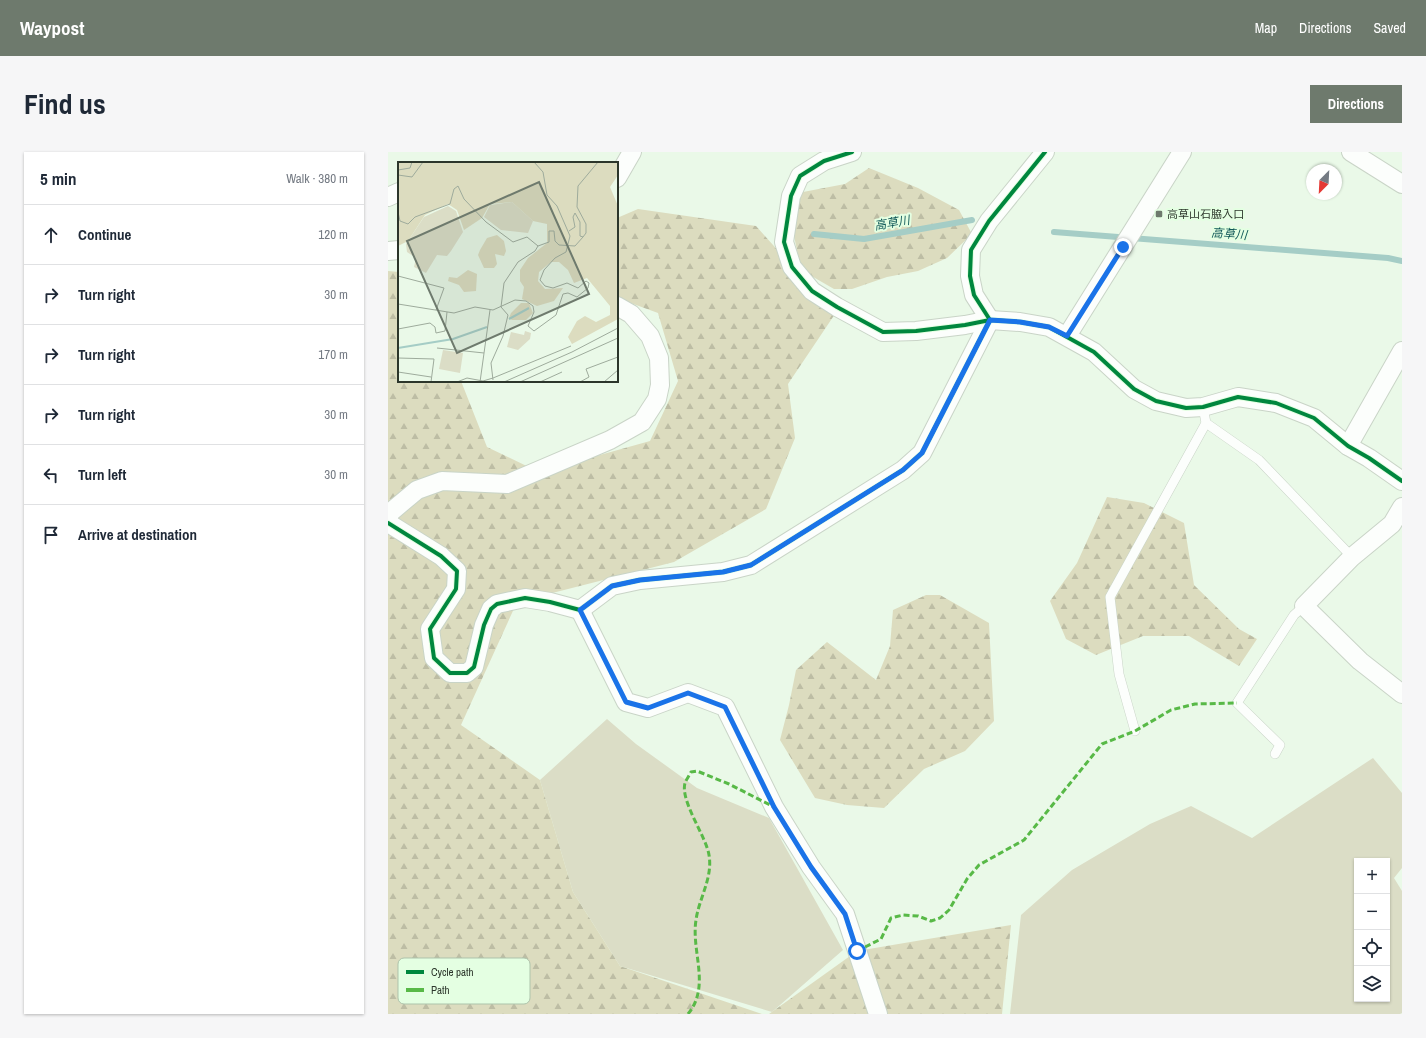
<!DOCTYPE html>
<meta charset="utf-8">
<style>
:root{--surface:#fff;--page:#f6f6f7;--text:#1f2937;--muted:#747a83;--line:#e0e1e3;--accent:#6e7a6d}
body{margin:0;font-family:"Archivo Narrow","Noto Sans JP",sans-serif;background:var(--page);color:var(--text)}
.controls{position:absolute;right:12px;bottom:12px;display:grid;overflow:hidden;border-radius:0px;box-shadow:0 1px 3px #0004}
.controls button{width:36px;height:36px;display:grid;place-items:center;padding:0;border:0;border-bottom:1px solid var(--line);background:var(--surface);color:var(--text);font:20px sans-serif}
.compass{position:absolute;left:918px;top:12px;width:36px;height:36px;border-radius:50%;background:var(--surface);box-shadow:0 1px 3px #0004;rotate:204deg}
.stop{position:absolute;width:12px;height:12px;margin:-9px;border:3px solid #1a73e8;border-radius:50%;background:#fff}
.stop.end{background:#1a73e8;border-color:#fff;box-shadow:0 1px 4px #0008}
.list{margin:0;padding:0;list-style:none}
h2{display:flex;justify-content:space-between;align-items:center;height:52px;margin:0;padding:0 16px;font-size:17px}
h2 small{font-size:13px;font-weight:400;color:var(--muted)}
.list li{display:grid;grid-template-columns:26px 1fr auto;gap:12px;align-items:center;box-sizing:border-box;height:60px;padding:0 16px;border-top:1px solid var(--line)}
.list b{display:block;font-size:15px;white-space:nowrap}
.list em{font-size:13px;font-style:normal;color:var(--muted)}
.icon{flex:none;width:22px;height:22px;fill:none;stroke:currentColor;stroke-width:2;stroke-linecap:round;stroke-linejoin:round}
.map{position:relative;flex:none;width:1014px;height:862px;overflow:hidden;border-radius:0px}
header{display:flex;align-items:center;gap:24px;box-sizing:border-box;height:56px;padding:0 20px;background:var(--accent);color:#fff}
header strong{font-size:19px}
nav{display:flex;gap:22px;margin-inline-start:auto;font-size:14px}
.intro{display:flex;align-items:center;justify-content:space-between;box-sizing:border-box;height:96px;padding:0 24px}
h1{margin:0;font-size:28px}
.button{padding:10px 18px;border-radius:0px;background:var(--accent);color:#fff;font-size:14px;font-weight:700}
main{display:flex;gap:24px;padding:0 24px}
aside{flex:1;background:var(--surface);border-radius:0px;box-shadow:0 1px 3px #0004}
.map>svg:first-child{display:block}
.green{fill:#dbddc6;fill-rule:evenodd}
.forest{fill:url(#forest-firs)}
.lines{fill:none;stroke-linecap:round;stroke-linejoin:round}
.stream{stroke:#a5cdc6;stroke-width:6}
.lane-casing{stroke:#c9d4c7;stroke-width:10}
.street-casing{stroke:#c9d4c7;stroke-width:20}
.lane{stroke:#fcfefc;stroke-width:9}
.street{stroke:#fcfefc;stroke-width:18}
.quiet{stroke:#58b947;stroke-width:3;stroke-dasharray:6 3;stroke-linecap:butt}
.cycleway-casing{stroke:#e4ffe2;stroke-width:6}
.cycleway{stroke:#00873e;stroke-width:4}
.route{stroke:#1a73e8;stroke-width:5}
.poi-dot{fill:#6e7a6d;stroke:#e4ffe2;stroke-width:1.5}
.labels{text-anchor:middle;stroke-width:4;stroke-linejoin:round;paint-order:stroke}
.poi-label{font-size:11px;fill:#2c362b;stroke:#e4ffe2;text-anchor:start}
.water-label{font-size:12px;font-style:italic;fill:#115958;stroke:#e4ffe2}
.inset-river{fill:none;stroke:#a5cdc6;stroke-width:2}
.inset-road{fill:none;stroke:#9eab9c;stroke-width:1}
.view{fill:#6e7a6d;fill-opacity:0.15;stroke:#6e7a6d;stroke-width:2}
.inset-edge{fill:none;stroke:#2c362b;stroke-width:2}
.key{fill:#e4ffe2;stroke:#adc3ab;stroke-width:1}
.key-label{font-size:11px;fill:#2c362b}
</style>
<header>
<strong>Waypost</strong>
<nav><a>Map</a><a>Directions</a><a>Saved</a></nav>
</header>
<div class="intro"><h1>Find us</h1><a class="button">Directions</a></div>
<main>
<aside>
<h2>5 min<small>Walk · 380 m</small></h2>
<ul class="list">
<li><svg class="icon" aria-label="ahead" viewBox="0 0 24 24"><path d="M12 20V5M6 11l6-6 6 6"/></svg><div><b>Continue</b></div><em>120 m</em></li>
<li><svg class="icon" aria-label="right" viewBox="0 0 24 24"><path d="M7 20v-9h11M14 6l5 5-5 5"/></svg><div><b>Turn right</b></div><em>30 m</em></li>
<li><svg class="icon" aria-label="right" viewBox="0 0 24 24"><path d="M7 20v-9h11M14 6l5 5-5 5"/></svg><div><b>Turn right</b></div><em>170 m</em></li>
<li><svg class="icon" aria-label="right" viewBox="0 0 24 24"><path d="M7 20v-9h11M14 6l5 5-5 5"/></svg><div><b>Turn right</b></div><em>30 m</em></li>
<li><svg class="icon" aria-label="left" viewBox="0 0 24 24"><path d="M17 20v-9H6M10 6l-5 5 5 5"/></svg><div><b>Turn left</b></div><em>30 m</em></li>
<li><svg class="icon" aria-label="arrive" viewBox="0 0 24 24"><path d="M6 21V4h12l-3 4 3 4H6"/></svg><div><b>Arrive at destination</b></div></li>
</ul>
</aside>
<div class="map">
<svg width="1014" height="862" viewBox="0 0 1014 862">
<defs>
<pattern id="forest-firs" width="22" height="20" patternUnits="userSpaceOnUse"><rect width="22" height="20" fill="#dcdcbf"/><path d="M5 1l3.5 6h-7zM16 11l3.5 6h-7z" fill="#bdbda4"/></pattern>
</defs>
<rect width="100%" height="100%" fill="#eaf9e8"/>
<g class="green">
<polygon points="219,567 248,592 309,636 381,666 455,798 384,860 232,814 185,740 152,628"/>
<path d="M985,606L1014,641V716L1006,726L1014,739V861L1012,862H622L633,763L684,718L762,672L803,654L864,686ZM969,709H999V847H969Z"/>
</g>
<g class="forest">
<polygon points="481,16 530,36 571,58 584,82 559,106 530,119 499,125 464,137 446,137 413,118 403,69 415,40 457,32"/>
<polygon points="250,57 368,74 447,162 400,232 407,286 378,357 286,410 129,450 73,573 152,628 185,740 232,814 374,862 0,862 0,119 11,120 11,229 73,229 99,295 151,320 262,289 290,229 270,161 229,146 229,66"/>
<polygon points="719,345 756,351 796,371 806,433 851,477 869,487 851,514 801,484 755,484 708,503 678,487 662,449 689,411"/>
<polygon points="538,443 552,443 601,471 606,569 577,599 536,617 496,656 459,653 427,646 392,588 401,553 408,518 439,490 488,528 502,494 505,458"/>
<polygon points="623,773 614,862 381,862 469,799"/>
</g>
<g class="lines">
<g class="stream">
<polyline points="666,80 1000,106 1014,109"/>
<polyline points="426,82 476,87 584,68"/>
</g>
<defs>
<g id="lane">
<polyline points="818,271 871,308 964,405"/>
<polyline points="747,579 731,522 722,445 818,271 815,255"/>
<polyline points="887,602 892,593 849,551 906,463 916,454"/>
</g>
<g id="street">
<polyline points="464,0 436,9 412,24 403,44 396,90 404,115 424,139 449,155 495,180 528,179 577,173 602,168 632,170 661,175 706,200 746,237 768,249 798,256 815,255 850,245 888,251 926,266 960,294 981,306 1014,329"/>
<polyline points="963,0 1014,32"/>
<polyline points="229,26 244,0"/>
<polyline points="0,45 11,40"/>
<polyline points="0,99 11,98"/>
<polyline points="679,184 794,0"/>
<polyline points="960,294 1014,199"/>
<polyline points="1014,355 1004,372 964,405 916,454 972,509 1014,542"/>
<polyline points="0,365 4,359 29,338 54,329 119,332 222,288 254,270 269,247 272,233 271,206 262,184 243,162 229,154"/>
<polyline points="0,371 53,404 69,419 68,437 42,477 46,506 62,521 79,521 86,515 96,473 103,457 109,452 137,446 162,450 192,458 224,434 252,428 335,420 363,413 515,318 534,301 602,168 586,143 582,124 583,98 601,69 657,0"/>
<polyline points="192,458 238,550 260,556 300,541 337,555 386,655 423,715 457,762 490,862"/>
</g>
</defs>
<use href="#lane" class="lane-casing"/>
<use href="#street" class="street-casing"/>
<use href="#lane" class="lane"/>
<use href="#street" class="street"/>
<g class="quiet">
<polyline points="469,799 493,787 503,766 515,763 530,764 543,769 552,766 561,758 579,727 591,713 636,688 714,592 747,579 783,558 807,552 849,551"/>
<path d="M300,862C323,834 303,800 308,768C311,746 325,726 321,703C318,684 292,649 297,631C298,628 301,624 303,620L309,619L341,632L386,655"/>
</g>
<defs>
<g id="cycleway">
<polyline points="464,0 436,9 412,24 403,44 396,90 404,115 424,139 449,155 495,180 528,179 577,173 602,168 632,170 661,175 706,200 746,237 768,249 798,256 815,255 850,245 888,251 926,266 960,294 981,306 1014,329"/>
<polyline points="0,371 53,404 69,419 68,437 42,477 46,506 62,521 79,521 86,515 96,473 103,457 109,452 137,446 162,450 192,458 224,434 252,428 335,420 363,413 515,318 534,301 602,168 586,143 582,124 583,98 601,69 657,0"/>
</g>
</defs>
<use href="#cycleway" class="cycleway-casing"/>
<use href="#cycleway" class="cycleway"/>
</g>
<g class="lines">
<polyline class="route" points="469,799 457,762 423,715 386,655 337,555 300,541 260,556 238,550 192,458 224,434 252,428 335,420 363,413 515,318 534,301 602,168 632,170 661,175 679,184 735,95"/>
</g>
<rect class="poi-dot" x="767" y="58" width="8" height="8" rx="2"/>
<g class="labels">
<g class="poi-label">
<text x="779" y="66">高草山石脇入口</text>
</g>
<g class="water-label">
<text transform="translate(504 71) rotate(-10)" y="4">高草川</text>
<text transform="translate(841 82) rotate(4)" y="4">高草川</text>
</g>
</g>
<g transform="translate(10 10)">
<rect width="220" height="220" fill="#eaf9e8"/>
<path d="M114,40L135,59L130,71L103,68L86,55L92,43ZM50,44L58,49L65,70L53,89L49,94L39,93L28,111L16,105L18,96L9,90L8,82L26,55Z" fill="#dbddc6"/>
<path d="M0,0H220V13L212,25L220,44V157L174,182L170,175L179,159L187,154L198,160L212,153V144L189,116L176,121L170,108L161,100H153L141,110L140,119L147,127L165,126L156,139L139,144L124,137L126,125L122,119V108L130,96L149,81V62L135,59L114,40L92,42L84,56L66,68L59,48L50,42L27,53L10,79L0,84ZM99,73L106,79L108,89L106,94L97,92L99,102L96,106H86L80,93L82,88L89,76ZM70,108L79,112L78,129L66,130L61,123L50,119L51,115L59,116ZM123,141H131L135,151L128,158H114L111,156L113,151Z" fill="#dcdcbf"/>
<path d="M127,169L133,171L132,177L120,188L109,185L113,170L126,173Z" fill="#dbddc6"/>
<path d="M45,188L65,191L62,211L41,207Z" fill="#dbddc6"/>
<path class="inset-river" d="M111,157L131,146M0,186L55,177L89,165"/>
<path class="inset-road" d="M0,8L12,6L14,0M0,13L14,15L25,0M0,50L2,59L10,62L17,55L52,42L56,27L60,24L66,37L88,60L115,80L129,75L140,84M171,69L177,65L175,55L177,51L182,60V74L185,75L188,71V62L179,45L180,24L200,0M0,114L46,126L38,148M0,142L56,151L77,145L95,148L117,138L128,139L135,144L136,150L130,164L136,169L158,153L165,132L170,131L179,135L190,126L191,121L188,119L180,126L169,121L155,126L147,124L142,118L146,108L157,96L168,90L172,74L159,44L149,33L145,10L136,0M0,167L32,161L37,165L38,171L47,169L49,150M39,186L86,191M0,196L36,197L33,220M0,210L33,215M95,218L93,201L105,174L110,153L103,145L106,121L120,100L137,89L140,84L151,80V69H156L157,79L161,83L177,84L185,75M59,220L69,216L85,219L95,216L173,184M82,220L92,148M106,220L174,190L220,166M122,220L220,176M142,220L164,210M182,220L191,215L188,207L220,195M206,220L220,208"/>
<path class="view" d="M141,20L191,132L59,191L9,79Z"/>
<rect width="220" height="220" class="inset-edge"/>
</g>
<rect x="10" y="806" width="132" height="46" rx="6" class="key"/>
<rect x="18" y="818" width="18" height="4" fill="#00873e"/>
<rect x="18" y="836" width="18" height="4" fill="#58b947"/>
<g class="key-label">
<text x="43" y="824">Cycle path</text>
<text x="43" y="842">Path</text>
</g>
</svg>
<div class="controls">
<button>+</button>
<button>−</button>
<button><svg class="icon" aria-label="locate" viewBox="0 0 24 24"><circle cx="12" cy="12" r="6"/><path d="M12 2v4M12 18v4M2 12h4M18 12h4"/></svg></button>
<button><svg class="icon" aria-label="layers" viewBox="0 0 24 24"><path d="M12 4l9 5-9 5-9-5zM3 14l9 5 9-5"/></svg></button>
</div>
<svg class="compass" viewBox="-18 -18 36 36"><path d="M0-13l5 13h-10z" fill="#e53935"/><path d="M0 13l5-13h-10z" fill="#747a83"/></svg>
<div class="stop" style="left:469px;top:799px"></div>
<div class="stop end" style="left:735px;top:95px"></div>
</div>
</main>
